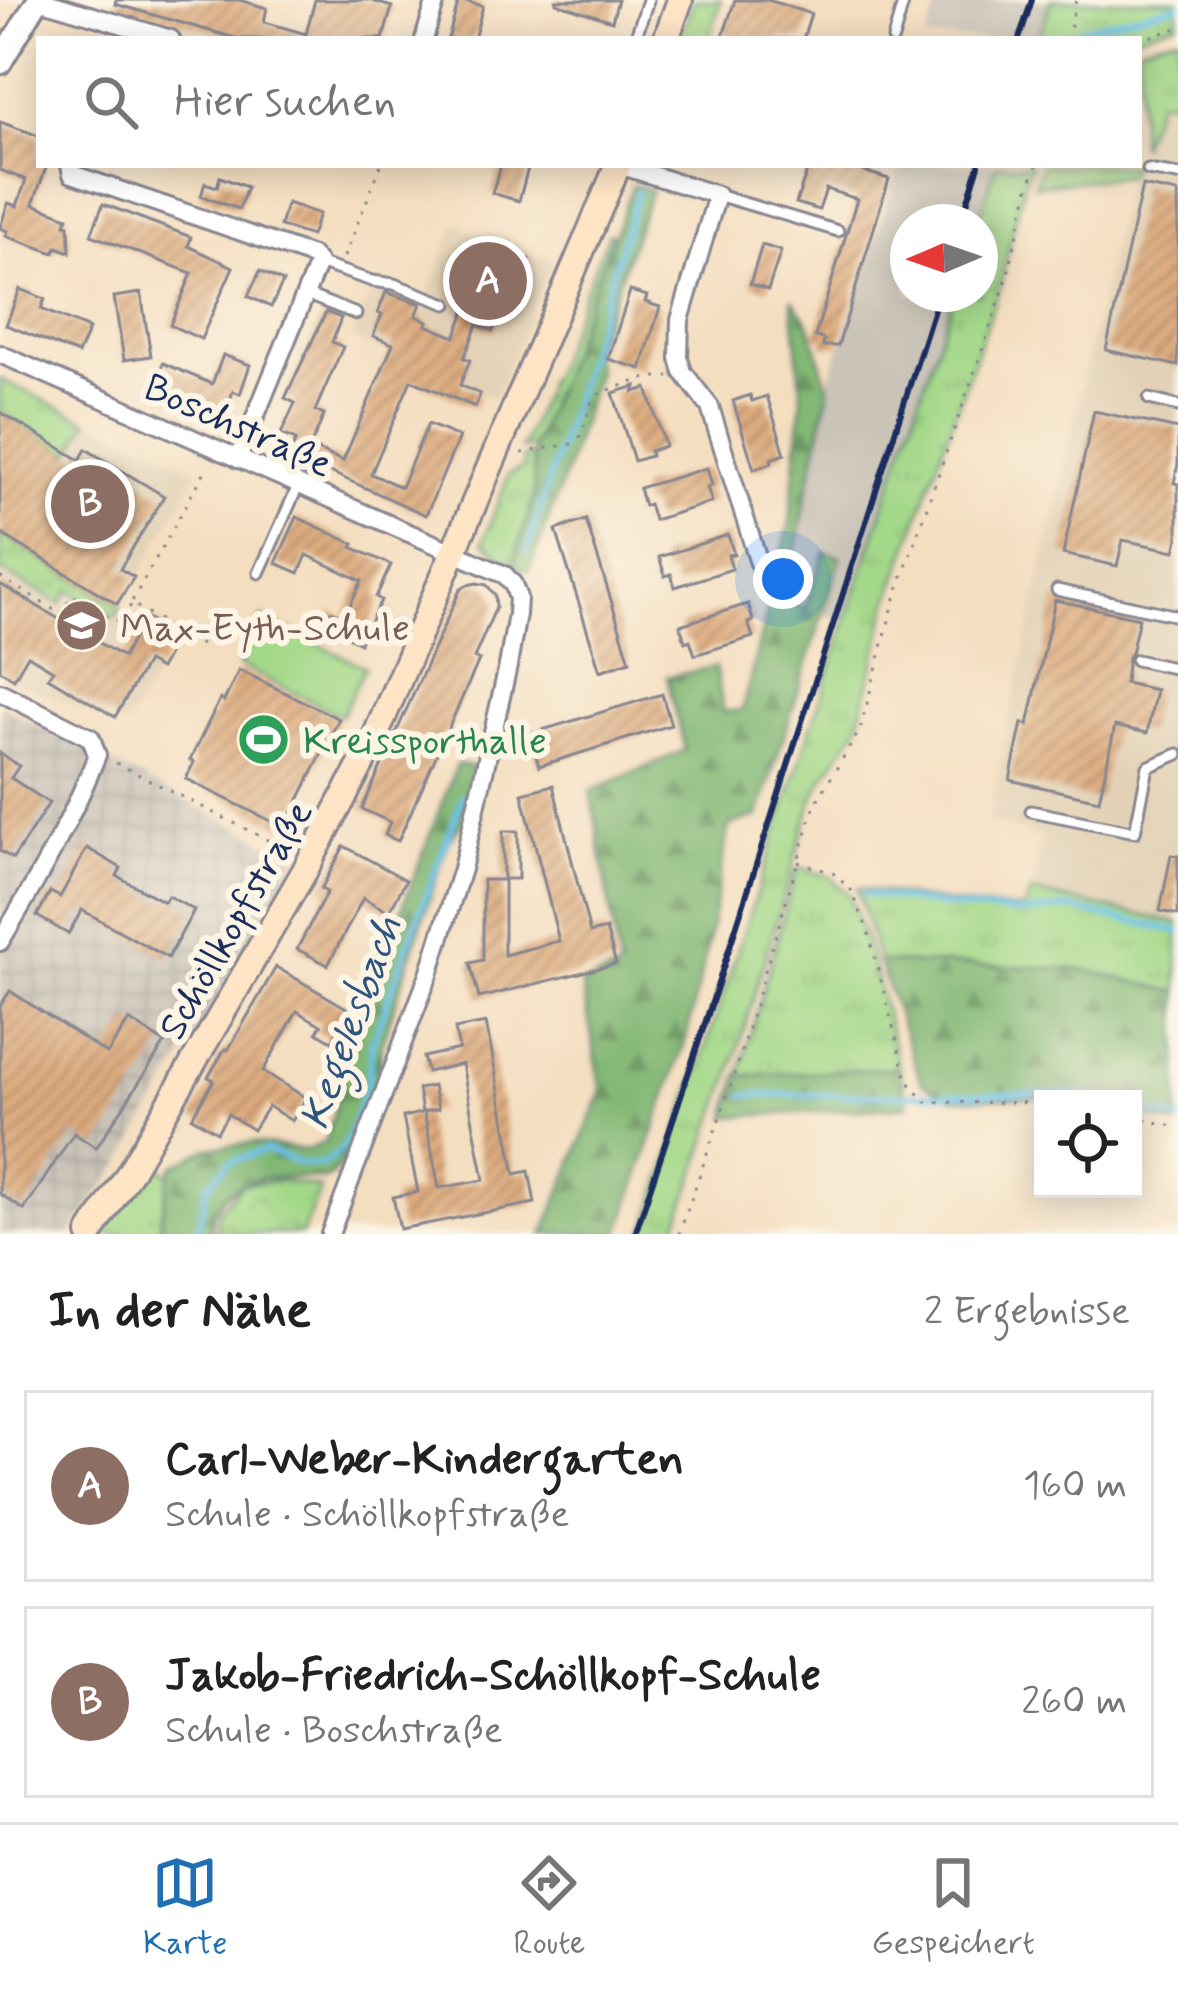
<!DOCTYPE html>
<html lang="de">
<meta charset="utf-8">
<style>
:root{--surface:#fff;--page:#f2f2f2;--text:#222;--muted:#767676;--line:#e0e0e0;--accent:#1f6fb2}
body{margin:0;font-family:Mynerve,sans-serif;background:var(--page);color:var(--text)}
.controls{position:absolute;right:36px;bottom:36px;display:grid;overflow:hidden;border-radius:0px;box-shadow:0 6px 30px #0003}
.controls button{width:108px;height:108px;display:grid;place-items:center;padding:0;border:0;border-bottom:3px solid var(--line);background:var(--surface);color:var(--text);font:60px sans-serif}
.compass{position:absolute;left:890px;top:204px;width:108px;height:108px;border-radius:50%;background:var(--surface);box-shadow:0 6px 30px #0003;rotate:268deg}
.you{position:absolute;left:783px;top:579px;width:42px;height:42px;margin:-30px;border:9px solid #fff;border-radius:50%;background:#1a73e8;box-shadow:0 0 0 18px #1a73e833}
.badge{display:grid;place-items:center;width:78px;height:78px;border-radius:50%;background:var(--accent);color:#fff;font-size:39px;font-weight:700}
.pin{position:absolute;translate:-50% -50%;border:6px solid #fff;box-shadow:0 3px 12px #0006}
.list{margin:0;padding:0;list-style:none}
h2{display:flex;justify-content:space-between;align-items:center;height:156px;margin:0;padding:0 48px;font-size:51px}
h2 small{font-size:39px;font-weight:400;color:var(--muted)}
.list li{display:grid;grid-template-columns:78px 1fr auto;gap:36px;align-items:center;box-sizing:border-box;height:192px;margin:0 24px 24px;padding:0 24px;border:3px solid var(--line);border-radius:0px}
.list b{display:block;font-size:45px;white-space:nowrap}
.list p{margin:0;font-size:39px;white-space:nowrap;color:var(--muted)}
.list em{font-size:39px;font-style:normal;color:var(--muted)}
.icon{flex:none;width:66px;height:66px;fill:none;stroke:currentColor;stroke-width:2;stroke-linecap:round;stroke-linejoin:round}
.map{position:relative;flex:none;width:1178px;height:1234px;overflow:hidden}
.search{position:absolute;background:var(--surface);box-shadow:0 6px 30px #0003;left:36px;right:36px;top:36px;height:132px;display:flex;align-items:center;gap:30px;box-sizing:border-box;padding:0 42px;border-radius:0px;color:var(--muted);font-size:45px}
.sheet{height:588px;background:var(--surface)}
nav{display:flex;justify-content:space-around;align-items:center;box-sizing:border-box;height:168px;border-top:3px solid var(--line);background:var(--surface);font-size:33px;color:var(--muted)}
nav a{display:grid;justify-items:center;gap:6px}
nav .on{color:var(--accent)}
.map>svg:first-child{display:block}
.built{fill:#e2d1b6}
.industrial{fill:url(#industrial-grid)}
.railway{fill:#cac3b8}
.grass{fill:url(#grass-tufts);stroke:#5f8473;stroke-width:3}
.forest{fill:url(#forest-firs);stroke:#4e7469;stroke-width:3}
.park{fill:url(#park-crowns);stroke:#5f8473;stroke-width:3}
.garden{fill:#a3d888;stroke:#5f8473;stroke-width:3}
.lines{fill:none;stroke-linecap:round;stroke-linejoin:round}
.stream{stroke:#6bc1e7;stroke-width:6}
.building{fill:url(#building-hatch)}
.service-casing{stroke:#88868f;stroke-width:15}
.minor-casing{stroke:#88868f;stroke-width:22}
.tertiary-casing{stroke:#88868f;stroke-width:27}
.secondary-casing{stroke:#88868f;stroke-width:30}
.path{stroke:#88868f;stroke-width:3;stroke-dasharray:3 9;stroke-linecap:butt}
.service{stroke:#fff;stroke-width:9}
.minor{stroke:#fff;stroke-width:16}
.tertiary{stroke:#fff;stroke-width:21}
.secondary{stroke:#ffe4c6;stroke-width:24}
.rail{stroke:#1b2f5e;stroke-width:6}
.labels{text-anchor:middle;stroke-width:12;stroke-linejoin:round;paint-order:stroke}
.street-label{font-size:39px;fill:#1b2f5e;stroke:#fcf5e5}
.education-label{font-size:39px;fill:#785e54;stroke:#fcf5e5;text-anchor:start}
.leisure-label{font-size:39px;fill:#27864d;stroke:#fcf5e5;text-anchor:start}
.water-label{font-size:42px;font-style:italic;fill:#2f5480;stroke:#fcf5e5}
</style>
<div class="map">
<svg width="1178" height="1234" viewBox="0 0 1178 1234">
<defs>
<pattern id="industrial-grid" width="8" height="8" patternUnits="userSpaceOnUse" patternTransform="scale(3)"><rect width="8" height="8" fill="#cac3b8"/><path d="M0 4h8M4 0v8" fill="none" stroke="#ada8a1"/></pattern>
<pattern id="grass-tufts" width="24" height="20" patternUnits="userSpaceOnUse" patternTransform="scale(3)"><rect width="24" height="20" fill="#a3d888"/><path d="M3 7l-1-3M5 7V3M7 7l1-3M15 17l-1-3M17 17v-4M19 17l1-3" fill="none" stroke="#8cba78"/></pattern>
<pattern id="forest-firs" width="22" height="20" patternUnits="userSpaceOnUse" patternTransform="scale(3)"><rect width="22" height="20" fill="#82b874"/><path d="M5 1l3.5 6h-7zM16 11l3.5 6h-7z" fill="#6a9662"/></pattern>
<pattern id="park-crowns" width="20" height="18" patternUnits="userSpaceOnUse" patternTransform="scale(3)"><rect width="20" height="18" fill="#a3d888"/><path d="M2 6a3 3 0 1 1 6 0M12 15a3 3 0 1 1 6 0" fill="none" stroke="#8cba78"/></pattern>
<pattern id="building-hatch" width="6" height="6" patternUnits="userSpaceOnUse" patternTransform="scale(3)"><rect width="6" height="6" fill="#ddab7e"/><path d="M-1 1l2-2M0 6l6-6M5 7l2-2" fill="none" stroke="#b28c6a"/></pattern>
</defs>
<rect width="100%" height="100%" fill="#fcf5e5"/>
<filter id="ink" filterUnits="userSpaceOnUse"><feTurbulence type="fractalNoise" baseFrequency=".00833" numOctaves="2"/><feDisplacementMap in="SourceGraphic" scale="24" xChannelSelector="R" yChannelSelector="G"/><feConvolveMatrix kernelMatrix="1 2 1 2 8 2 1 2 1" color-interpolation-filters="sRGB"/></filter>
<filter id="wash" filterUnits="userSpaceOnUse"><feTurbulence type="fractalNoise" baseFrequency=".004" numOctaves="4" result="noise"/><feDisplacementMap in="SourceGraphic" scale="48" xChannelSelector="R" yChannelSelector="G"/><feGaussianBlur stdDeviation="2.7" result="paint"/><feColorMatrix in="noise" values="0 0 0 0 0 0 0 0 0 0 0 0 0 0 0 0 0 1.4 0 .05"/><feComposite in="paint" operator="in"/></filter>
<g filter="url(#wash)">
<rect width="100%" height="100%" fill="#f4dec0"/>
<g class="built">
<polygon points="1158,100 1178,101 1178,935 1030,903 1041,837 988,822 1127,176 1132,165 1139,165 1139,147"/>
<polygon points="456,225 552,261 495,399 353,339 374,281 425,300"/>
<polygon points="0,379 199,470 119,610 131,617 135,611 179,635 125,727 0,675"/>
</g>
<polygon class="industrial" points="0,706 298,858 121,1164 70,1234 0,1234"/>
<g class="railway">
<polygon points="939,0 1051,0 1038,39 926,39"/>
<polygon points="900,165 996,165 978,222 908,222 908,294 954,294 847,621 777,600 826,390"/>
</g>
<g class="grass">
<polygon points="694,0 721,0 709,39 679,39"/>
<polygon points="1051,0 1178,0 1178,22 1123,39 1038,39"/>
<polygon points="1178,35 1178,100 1158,100 1139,147 1139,46"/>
<polygon points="996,165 1031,165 1024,183 1000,286 890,598 858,727 821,782 811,805 729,1079 674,1234 644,1234 954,294 980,294 980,222 978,222"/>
<polygon points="1042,165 1132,165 1127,176 1034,185"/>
<polygon points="608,234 613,234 533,446 521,449"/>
<polygon points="0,379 88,421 71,454 0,412"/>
<polygon points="533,454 534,495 513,566 483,542 509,474 524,468 523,458"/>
<polygon points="0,534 121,607 115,617 69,590 61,604 0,570"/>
<polygon points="802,868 831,877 849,894 872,960 899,1068 739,1076 796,871"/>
<polygon points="857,888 974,907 1024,909 1031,892 1178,923 1178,992 1079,969 879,962"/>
<polygon points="153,1154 163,1159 159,1167 169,1175 158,1234 102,1234"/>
</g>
<g class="forest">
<polygon points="633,185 651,190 593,351 597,372 565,474 529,571 513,566 534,495 533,446"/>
<polygon points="792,298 810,326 829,389 785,601 805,608 825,552 841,557 758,817 729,825 709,938 686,1038 619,1234 544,1234 602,1091 582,984 620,969 591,791 685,750 667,677 715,667 724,712 742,710 790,522 802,397"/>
<path d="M457,764L476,768L461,824L449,839L381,1046L378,1085L347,1161L326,1179C289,1178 240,1169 217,1206C212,1213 212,1225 210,1234H159L169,1175L173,1166L208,1148L252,1143L307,1150L326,1141L358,1024Z"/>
<polygon points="879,962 1079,969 1178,992 1178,1125 1133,1113 1133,1099 952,1098 922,1083"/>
<polygon points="899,1068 908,1106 727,1117 738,1076"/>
</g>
<polygon class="park" points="281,1181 321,1188 302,1234 215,1234 219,1210 243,1184"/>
<polygon class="garden" points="262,617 365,667 341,716 239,665"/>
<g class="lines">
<g class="stream">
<polyline points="1079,29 1178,5"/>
<polyline points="527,551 638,191"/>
<polyline points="864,894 960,908 1026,913 1066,908 1178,931"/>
<polyline points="743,1095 1080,1094 1098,1099"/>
<polyline points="1133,1108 1178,1120"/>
<polyline points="197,1234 207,1186 229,1162 266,1150 302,1164 322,1165 344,1148 368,1082 372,1043 463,796"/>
</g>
</g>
<g id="blocks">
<g class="building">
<polygon points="116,0 239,0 267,8 264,22 306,34 315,0 369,0 392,7 383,39 238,39 115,4"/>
<polygon points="459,0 483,6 474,39 448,39"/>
<polygon points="556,0 618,0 612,21 556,3"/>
<polygon points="735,0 768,0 811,14 803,39 722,39"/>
<polygon points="0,122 39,136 39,165 47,165 33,204 68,217 65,224 69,225 70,252 57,247 54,253 6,236 8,231 0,228 8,203 17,206 26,180 0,170"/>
<polygon points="501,165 528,168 519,201 492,193"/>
<polygon points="809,165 843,165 889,179 838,346 823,346 824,340 815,336 857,199 826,189 819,210 796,203"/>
<polygon points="220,177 247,187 239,209 201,196 205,183 217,187"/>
<polygon points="1142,186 1178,193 1178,366 1106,350"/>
<polygon points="287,203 319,214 311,236 280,226"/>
<polygon points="103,204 191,237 188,246 233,267 201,339 170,325 192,273 91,235"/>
<polygon points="474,241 529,259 511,306 504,303 493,331 477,325 464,358 470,360 460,385 480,394 475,407 411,380 371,474 401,487 428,424 459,437 426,515 290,454 296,440 281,434 295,403 285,398 326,312 341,318 332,342 343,347 315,411 324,415 310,447 343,461 393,344 373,336 382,315 378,313 386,292 421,304 416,316 428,321 426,325 455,337 473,291 457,284"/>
<polygon points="762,245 781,251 768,290 750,284"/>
<polygon points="260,271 283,282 271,307 248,296"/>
<polygon points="20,289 45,299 41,309 89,329 78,354 6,325"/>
<polygon points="630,291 647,296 645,302 660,307 641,369 608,359"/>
<polygon points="141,293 151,356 124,360 114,297"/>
<polygon points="223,355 250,365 240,394 233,391 222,421 152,392 163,363 212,384"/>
<polygon points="636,386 634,392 647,388 665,446 650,451 651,456 634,461 613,393"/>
<polygon points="750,395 752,401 767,396 785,454 771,459 772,463 754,469 733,401"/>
<polygon points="1094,411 1178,429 1178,464 1174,483 1178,484 1178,539 1175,551 1123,540 1117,566 1063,554"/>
<polygon points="0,412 80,460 86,449 164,496 120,569 134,577 117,604 0,533"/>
<polygon points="707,468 712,485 707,487 712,502 654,520 649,504 644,506 639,488"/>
<polygon points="297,517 354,544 352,547 391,565 376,597 381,600 360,643 324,625 331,611 344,617 362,581 307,555 299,573 276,563"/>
<polygon points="586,520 630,661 600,671 556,530"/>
<polygon points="728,535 734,554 728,555 732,569 675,587 671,574 665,576 659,557"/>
<polygon points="477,583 487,585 495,595 496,607 474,658 479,660 398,841 385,835 390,822 362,809 460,590 467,585"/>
<polygon points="0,584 123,657 145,617 178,636 160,669 147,662 115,717 48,677 53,670 28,655 14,679 0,670"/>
<polygon points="1055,600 1139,618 1131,653 1128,657 1125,683 1156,690 1147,733 1115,726 1099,800 1010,780 1022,723 1028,725"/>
<polygon points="748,604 753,621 748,623 753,637 695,655 690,640 685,642 680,625"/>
<polygon points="239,670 339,719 285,828 186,779 194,762 190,760 220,699 224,701"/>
<polygon points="662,694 671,725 539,766 529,734"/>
<polygon points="0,753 19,766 11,778 49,803 13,859 0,851"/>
<polygon points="553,785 590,933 606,929 616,964 479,998 470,963 483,960 483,880 504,880 504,955 559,941 522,793"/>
<rect x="503" y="831" width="15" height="48"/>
<polygon points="344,846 406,880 389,912 363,898 328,965 297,949 327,892 321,889"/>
<polygon points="87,848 121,868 117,876 164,902 168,896 194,910 168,958 82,910 68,934 37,916 50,892 60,897"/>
<polygon points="1171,855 1178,856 1178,915 1160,911"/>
<polygon points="276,967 350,1010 332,1041 317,1032 321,1025 297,1011 263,1071 306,1098 292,1121 268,1106 253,1130 228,1114 217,1132 192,1117 214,1080 208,1077 225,1049 228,1050"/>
<polygon points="10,991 107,1054 129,1020 165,1043 96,1148 74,1133 24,1210 0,1194 0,1006"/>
<polygon points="486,1023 515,1174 529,1171 535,1203 400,1229 393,1197 418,1192 403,1117 424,1112 439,1188 484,1180 462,1064 427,1072 423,1057 459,1049 455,1029"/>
<polygon points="433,1086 438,1109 422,1112 418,1089"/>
</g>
</g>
</g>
<g filter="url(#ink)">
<use href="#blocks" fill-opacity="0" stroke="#88868f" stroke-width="3"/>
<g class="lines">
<defs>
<g id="service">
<polyline points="635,39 648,0"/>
<polyline points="893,39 904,0"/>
<polyline points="1148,170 1178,175"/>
<polyline points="717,195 838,231"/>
<polyline points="318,263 372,281 394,284 447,304"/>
<polyline points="305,294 356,314"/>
<polyline points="1149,399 1178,406"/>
<polyline points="259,573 298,486"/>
<polyline points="1057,590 1178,616"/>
<polyline points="1136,660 1178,669"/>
<polyline points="1031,811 1135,832 1148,767 1178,754"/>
</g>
<g id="minor">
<polyline points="39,0 171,39"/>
<polyline points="424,39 436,0"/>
<polyline points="70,165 72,174 312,256 318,263 238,459"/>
<polyline points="619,165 717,195 680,320 679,358 683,372 710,407 764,579"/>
<polyline points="0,354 505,575 513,584 518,598 517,614 508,666 462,869 429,974 330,1234"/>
<path d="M0,692L91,738L97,755C72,820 36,882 0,942"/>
</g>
<polyline id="tertiary" points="0,63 38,0"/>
<g id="secondary">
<polyline points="666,39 680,0"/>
<polyline points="90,1234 128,1175 304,872 371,746 618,165"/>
</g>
</defs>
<use href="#service" class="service-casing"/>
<use href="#minor" class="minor-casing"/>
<use href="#tertiary" class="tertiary-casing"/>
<use href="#secondary" class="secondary-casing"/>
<g class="path">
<polyline points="1068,39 1076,0"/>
<polyline points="1139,40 1178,28"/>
<polyline points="344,257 381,165"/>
<polyline points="522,453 571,444 581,436 592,401 602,392 650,377 669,377"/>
<polyline points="0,577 61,614 72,595 120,624 131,605"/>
<polyline points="201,645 131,603 208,466"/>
<polyline points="116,763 289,851"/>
<polyline points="798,862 833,873 852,891 868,931 907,1080 926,1102 1043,1103"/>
<polyline points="1133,1117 1178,1127"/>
<polyline points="679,1234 731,1085 815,804 860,730 895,598 1005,285 1030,184 1037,165"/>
</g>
<use href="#service" class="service"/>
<use href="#minor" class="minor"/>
<use href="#tertiary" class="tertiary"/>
<use href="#secondary" class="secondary"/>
<g class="rail">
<polyline points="1019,39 1032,0"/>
<polyline points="961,222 979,165"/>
<polyline points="635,1234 714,996 939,294"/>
</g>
</g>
</g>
<defs>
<symbol id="school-disc" viewBox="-11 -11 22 22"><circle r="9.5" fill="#8d6e63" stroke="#fcf5e5"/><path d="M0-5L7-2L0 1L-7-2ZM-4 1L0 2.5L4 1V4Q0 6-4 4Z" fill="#fff"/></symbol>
<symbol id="stadium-disc" viewBox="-11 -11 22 22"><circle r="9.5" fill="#2e9e5b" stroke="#fcf5e5"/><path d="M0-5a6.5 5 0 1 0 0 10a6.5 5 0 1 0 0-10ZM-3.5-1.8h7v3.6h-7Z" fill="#fff"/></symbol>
</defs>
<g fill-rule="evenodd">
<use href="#school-disc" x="52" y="596" width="59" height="59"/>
<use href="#stadium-disc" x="234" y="710" width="59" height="59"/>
</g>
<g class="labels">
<g class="street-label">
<text transform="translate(239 424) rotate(24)" y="14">Boschstraße</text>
<text transform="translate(234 919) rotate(-60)" y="14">Schöllkopfstraße</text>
</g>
<g class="education-label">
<text x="120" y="640">Max-Eyth-Schule</text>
</g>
<g class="leisure-label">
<text x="303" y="753">Kreissporthalle</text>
</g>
<g class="water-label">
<text transform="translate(349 1022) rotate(-70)" y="15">Kegelesbach</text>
</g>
</g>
</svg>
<div class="controls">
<button><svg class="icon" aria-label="locate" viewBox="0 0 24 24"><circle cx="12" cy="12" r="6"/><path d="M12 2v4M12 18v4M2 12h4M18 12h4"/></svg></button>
</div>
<svg class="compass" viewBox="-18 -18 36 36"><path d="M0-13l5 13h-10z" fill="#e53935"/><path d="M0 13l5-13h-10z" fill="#767676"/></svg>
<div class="you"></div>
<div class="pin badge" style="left:488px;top:281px;background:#8d6e63">A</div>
<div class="pin badge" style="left:90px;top:504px;background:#8d6e63">B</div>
<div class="search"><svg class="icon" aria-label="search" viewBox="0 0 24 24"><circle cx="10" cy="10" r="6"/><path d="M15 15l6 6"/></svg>Hier suchen</div>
</div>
<section class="sheet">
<h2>In der Nähe<small>2 Ergebnisse</small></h2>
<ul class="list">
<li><span class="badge" style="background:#8d6e63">A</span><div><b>Carl-Weber-Kindergarten</b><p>Schule · Schöllkopfstraße</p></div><em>160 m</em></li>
<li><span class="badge" style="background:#8d6e63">B</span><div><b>Jakob-Friedrich-Schöllkopf-Schule</b><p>Schule · Boschstraße</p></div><em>260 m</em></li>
</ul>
</section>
<nav>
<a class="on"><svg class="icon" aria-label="map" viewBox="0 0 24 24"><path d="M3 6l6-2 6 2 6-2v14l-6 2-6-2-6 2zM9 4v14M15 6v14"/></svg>Karte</a>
<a><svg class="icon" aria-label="directions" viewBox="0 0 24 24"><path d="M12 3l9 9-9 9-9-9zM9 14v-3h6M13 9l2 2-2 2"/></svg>Route</a>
<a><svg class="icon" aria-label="saved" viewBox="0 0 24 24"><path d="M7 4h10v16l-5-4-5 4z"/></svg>Gespeichert</a>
</nav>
